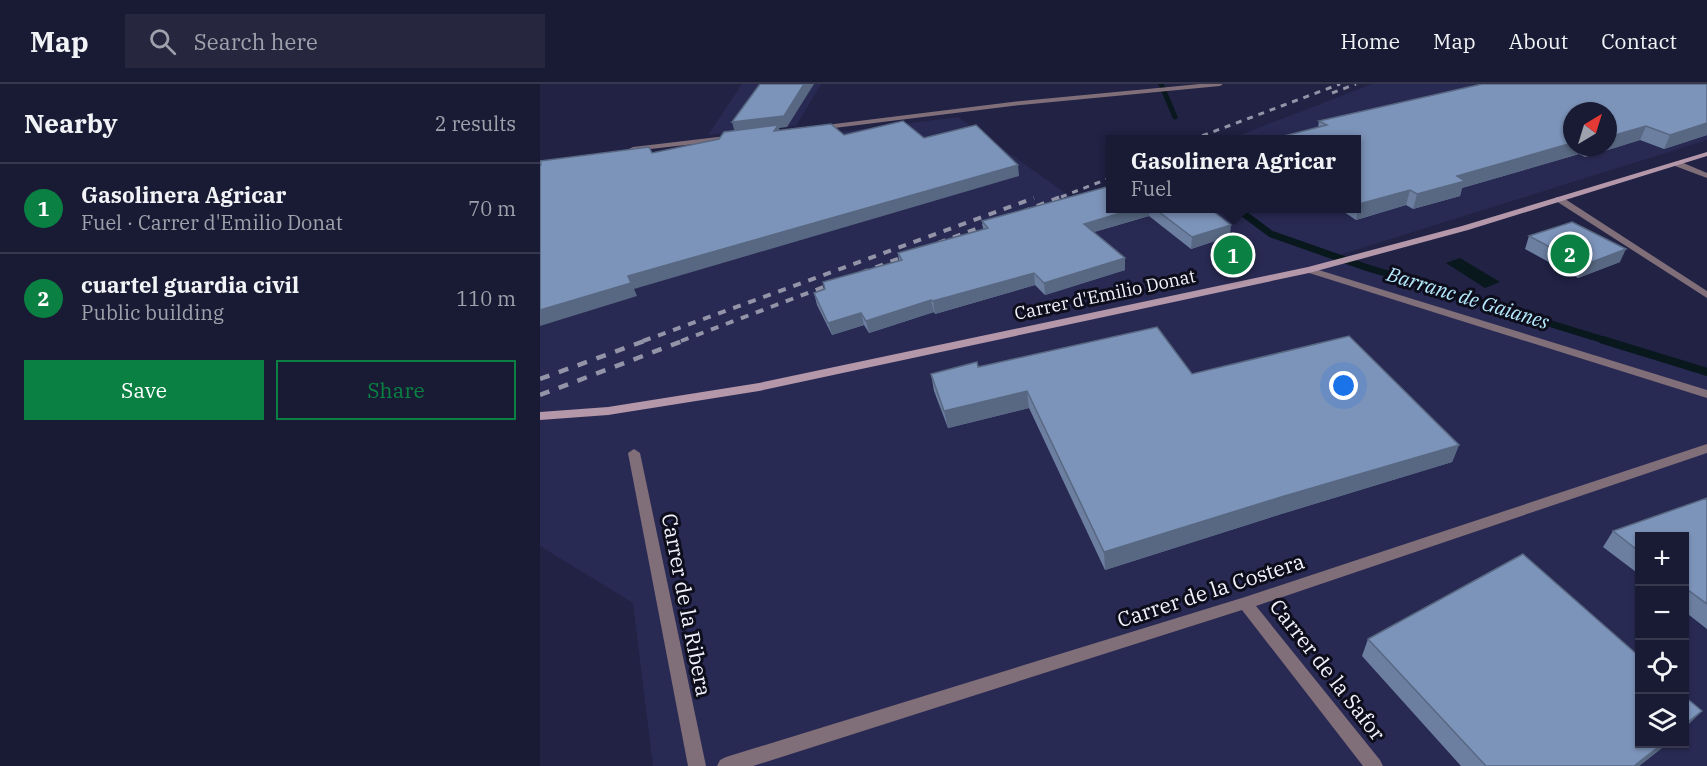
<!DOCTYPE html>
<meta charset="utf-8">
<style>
:root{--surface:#191a33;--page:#26273f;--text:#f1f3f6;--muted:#9fa1ac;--line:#37384e;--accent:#0b8043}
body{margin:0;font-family:"IBM Plex Serif",serif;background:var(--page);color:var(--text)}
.controls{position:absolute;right:18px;bottom:18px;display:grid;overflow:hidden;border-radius:0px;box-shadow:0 2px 4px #0004}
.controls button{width:54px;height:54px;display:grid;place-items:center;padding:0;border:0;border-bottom:2px solid var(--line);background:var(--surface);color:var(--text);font:30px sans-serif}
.compass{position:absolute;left:1023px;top:18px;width:54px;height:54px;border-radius:50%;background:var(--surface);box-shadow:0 2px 4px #0004;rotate:38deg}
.you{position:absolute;left:804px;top:302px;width:21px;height:21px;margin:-15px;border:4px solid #fff;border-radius:50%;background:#1a73e8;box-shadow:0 0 0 9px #1a73e833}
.badge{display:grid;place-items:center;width:39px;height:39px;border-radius:50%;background:var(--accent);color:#fff;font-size:20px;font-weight:700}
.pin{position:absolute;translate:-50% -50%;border:3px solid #fff;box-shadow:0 2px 6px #0006}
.popup{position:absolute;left:566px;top:51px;width:255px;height:78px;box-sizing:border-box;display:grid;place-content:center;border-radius:0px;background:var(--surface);filter:drop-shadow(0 2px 4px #0005);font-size:20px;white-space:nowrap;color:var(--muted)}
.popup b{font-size:22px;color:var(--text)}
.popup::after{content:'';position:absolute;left:50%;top:100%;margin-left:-12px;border:12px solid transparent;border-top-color:var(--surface)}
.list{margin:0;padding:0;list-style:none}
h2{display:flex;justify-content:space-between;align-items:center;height:78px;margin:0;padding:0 24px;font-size:26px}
h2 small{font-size:20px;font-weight:400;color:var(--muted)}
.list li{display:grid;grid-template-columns:39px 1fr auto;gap:18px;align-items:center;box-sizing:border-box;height:90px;padding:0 24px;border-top:2px solid var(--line)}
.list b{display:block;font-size:22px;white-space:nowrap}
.list p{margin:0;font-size:20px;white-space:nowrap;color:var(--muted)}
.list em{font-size:20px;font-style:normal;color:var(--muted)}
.actions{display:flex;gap:12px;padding:18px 24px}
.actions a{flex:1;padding:14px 0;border:2px solid var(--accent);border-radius:0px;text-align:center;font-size:21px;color:var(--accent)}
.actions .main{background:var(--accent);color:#fff}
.icon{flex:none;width:33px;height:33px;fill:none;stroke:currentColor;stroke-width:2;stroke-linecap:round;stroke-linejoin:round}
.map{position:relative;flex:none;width:1167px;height:682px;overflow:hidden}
header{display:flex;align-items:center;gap:36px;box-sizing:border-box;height:84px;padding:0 30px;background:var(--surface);border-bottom:2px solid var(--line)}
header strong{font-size:28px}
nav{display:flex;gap:33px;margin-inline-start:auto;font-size:21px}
.search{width:420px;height:54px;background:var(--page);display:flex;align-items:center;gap:15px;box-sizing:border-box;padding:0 21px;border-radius:0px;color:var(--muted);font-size:22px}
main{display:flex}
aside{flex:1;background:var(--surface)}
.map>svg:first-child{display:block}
.built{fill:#292a53;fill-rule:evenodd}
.water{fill:#08181d}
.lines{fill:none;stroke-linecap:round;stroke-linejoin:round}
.stream-far2{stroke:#08181d;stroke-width:5}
.stream-far1{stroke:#08181d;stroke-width:7}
.stream{stroke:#08181d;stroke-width:8}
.street{fill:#806e79;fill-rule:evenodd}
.secondary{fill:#b497a9;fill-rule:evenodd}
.rail-far2{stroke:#9394a8;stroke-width:3;stroke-dasharray:6 6;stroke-linecap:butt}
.rail-far1{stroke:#9394a8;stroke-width:4;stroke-dasharray:8 8;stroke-linecap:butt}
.rail{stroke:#9394a8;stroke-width:4.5;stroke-dasharray:10 10;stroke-linecap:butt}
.wall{fill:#6c7fa0;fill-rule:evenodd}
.shaded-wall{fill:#586882}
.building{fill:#7d94ba;stroke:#586882;stroke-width:1.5}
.labels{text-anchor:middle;stroke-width:6;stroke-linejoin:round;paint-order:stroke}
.street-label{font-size:18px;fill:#f1f2fb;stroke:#0d0d1c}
.water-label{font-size:20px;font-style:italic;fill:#b6ecfe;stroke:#0d0d1c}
.near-street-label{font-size:21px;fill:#f1f2fb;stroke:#0d0d1c}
</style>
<header>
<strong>Map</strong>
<div class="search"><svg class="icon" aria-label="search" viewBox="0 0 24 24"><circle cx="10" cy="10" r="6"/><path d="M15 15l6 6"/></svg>Search here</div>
<nav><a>Home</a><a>Map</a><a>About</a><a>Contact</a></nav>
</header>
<main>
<aside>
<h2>Nearby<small>2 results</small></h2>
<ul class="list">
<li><span class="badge">1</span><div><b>Gasolinera Agricar</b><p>Fuel · Carrer d'Emilio Donat</p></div><em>70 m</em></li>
<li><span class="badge">2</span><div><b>cuartel guardia civil</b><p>Public building</p></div><em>110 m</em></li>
</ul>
<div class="actions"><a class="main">Save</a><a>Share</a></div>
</aside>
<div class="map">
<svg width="1167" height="682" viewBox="0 0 1167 682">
<rect width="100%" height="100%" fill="#212244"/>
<g class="built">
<polygon points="202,0 281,0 256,42 168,51"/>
<path d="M832,0H1167V56L793,173L1167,289V682H113L93,519L0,462V85L418,33L535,116L570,102V124H816V56L690,55ZM1032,27H1068V63H1032ZM1100,452H1144V660H1100Z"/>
</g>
<polygon class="water" points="920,174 960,198 945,204 906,179"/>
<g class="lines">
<polyline class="stream-far2" points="621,0 635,33"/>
<polyline class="stream-far1" points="696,124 731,150 825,183 1067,257"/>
<polyline class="stream" points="1063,256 1167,288"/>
<g class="street">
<polygon points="660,0 683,0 680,2 481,21 278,46 274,44 278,42 481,17"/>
<polygon points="195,51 198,51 198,55 93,67 89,65 93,63"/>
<polygon points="1135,78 1141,78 1167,89 1167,94 1135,82"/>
<polygon points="1016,113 1022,113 1167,207 1167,214 1016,117"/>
<polygon points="769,183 1167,306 1167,314 766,188 764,186"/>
<polygon points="1167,360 1167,369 716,522 840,676 843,682 823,682 702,526 213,682 177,682 180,676 186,673 705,513"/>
<polygon points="94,365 100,369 166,682 148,682 88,369"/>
</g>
<polygon class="secondary" points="1167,68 1167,72 928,146 769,189 219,307 68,331 0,336 0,328 68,323 219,299 768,183 922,142"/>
<g class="rail-far2">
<polyline points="792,9 816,0"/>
<polyline points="651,56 800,0"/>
<polyline points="521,113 570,94"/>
</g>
<g class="rail-far1">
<polyline points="482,128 525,111"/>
<polyline points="398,159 457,137"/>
<polyline points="103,257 494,114"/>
<polyline points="141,257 376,168"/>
</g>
<g class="rail">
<polyline points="0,295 107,256"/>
<polyline points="0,311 145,256"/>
</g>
</g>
<g class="wall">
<path d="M1167,0V51L1124,65L1100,56L1045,73L1039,70L922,104L920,112L873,125L866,121L816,136L798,124H816V56H732V55L778,44L779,37ZM1032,27L1068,63H1032Z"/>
<polygon points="570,124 669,124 690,152 651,165 609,132 554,148 585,186 505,211 495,201 395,230 394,228 329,249 324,241 292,251 277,221 274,209 285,205 283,198 359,177 358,169 443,145 442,137"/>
<polygon points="989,152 1080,178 1038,194 985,165"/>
<polygon points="438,283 652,290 919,361 912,378 738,431 565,486 489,324 408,344 394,307 391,290"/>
<polygon points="1167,414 1167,545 1144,527 1144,453 1100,453 1100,491 1063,463 1073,447"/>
<polygon points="828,555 1100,660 1127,660 1099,682 921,682 822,572"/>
</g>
<g class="shaded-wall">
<polygon points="264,0 274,0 247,43 239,44 241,52 234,47 195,49 192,38"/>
<polygon points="1167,39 1167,51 1124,65 1130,51"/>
<polygon points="1106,42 1100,56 1045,73 1048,63 1068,63 1068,53"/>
<polygon points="1032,59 1032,63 1041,63 1039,70 922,104 920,112 873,125 877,110 917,92"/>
<polygon points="478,81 479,92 94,205 97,212 0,242 0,226 88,192"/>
<polygon points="870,106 866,121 816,136 819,120"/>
<polygon points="597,124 610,124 609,132 544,151 544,140"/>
<polygon points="691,141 690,152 651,165 652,153"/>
<polygon points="1086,165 1080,178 1038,194 1044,181"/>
<polygon points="585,174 585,186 505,211 504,199"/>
<polygon points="494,189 495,201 395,230 393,217"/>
<polygon points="391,216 394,228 329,249 326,237"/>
<polygon points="321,229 324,241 292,251 288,239"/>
<polygon points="487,307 489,324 408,344 404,327"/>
<polygon points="919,361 912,378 738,431 565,486 564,468 741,413"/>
<polygon points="1162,627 1144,645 1144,641"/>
<polygon points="1122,660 1127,660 1099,682 1094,682"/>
</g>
<g class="building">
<polygon points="220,0 264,0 244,32 192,38"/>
<polygon points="942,0 1167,0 1167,39 1130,51 1106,42 1068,53 1068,27 1032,27 1032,59 917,92 925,97 877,110 870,106 819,120 816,118 816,56 734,56 732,55 787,41 779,37"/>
<polygon points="363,37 384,54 436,41 478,81 88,192 91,199 0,226 0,82 1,81 0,77 109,63 112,69 179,55 184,48 238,41 234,47 291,40 304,51"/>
<polygon points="570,102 570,124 597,124 544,140 585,174 504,199 494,189 393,217 391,216 326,237 321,229 288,239 274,209 285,205 283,198 362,176 358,169 448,144 442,137"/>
<polygon points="614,124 669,124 691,141 652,153"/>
<polygon points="1032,138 1086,165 1044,181 989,152"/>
<polygon points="617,243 652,290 809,252 919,361 741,413 564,468 487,307 404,327 391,290 437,278 438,283"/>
<polygon points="1167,414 1167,520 1144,503 1144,453 1100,453 1100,468 1073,447"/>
<polygon points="983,470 1100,573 1100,660 1122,660 1094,682 946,682 828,555"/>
<polygon points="1144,612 1162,627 1144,641"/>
</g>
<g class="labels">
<g class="street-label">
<text transform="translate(565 211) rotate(-12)" y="6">Carrer d'Emilio Donat</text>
</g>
<g class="water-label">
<text transform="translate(928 214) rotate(17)" y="7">Barranc de Gaianes</text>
</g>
<g class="near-street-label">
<text transform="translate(671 507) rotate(-18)" y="7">Carrer de la Costera</text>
<text transform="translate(146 521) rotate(79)" y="7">Carrer de la Ribera</text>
<text transform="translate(787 586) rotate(52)" y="7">Carrer de la Safor</text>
</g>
</g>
</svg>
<div class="controls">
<button>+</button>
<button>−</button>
<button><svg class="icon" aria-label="locate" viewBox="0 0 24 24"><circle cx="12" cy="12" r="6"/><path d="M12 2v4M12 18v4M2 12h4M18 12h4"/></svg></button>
<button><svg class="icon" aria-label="layers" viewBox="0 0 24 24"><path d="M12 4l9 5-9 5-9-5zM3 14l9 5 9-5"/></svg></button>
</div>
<svg class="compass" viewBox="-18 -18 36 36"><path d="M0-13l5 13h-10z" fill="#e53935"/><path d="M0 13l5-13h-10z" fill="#9fa1ac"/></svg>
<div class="you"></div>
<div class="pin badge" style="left:693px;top:171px">1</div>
<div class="popup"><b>Gasolinera Agricar</b>Fuel</div>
<div class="pin badge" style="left:1030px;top:170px">2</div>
</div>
</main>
